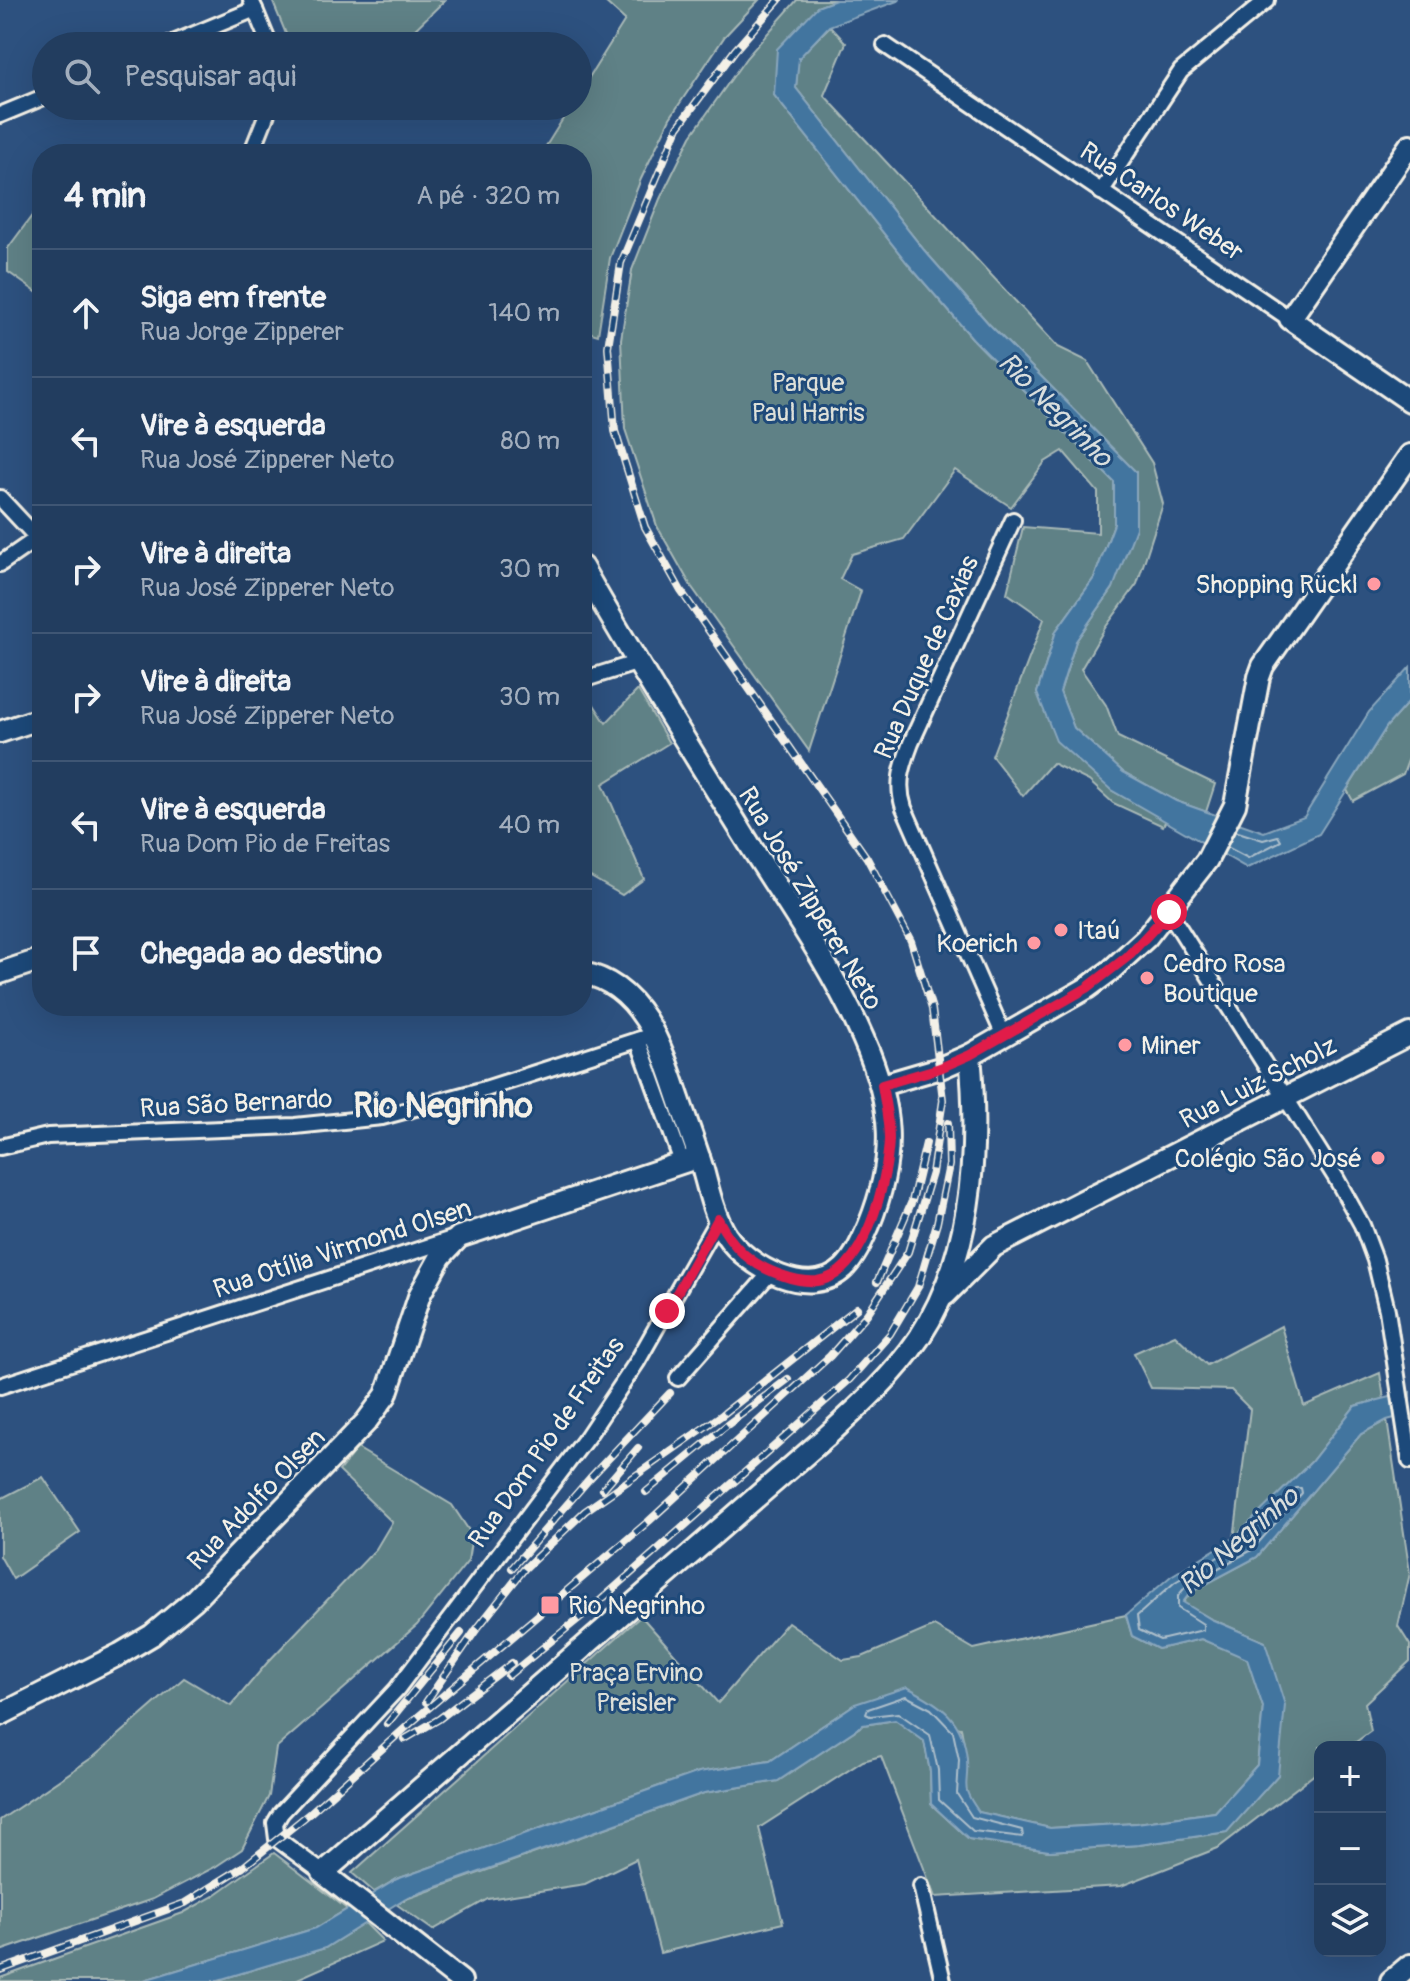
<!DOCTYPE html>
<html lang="pt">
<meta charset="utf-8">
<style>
:root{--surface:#223d5f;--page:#2a4465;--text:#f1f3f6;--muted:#a2aebd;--line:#3f5674}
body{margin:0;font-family:Pangolin,sans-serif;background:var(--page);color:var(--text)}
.controls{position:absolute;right:24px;bottom:24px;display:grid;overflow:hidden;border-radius:16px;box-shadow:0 8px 32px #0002}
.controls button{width:72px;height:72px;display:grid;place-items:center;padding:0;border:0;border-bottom:2px solid var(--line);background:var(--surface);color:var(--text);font:40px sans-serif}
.stop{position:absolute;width:24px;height:24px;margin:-18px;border:6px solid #e11d48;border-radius:50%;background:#fff}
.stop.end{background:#e11d48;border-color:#fff;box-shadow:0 2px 8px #0008}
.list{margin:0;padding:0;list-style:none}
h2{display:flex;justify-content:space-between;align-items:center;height:104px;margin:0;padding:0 32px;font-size:34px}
h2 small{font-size:26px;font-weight:400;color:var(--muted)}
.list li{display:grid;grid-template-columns:52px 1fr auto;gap:24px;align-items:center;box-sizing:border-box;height:128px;padding:0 32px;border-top:2px solid var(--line)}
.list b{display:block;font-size:30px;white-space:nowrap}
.list p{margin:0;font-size:26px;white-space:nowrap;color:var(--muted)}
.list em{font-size:26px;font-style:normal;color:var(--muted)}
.icon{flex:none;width:44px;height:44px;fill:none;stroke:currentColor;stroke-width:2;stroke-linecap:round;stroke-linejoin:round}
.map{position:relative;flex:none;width:1410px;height:1981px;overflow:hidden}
.search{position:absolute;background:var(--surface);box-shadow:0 8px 32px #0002;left:32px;top:32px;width:560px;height:88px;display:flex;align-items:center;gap:20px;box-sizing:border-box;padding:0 28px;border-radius:44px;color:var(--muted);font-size:30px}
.panel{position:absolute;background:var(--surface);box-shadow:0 8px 32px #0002;left:32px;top:144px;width:560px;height:872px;border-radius:32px}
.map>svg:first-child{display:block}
.green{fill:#5e8186;stroke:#a9b9b7;stroke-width:2}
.water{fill:#42749f;stroke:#89a6bc;stroke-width:2}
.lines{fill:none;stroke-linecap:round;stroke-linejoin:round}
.shore{stroke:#adbfcb;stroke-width:2}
.street-casing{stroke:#f4f1e8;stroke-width:20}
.secondary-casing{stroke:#f4f1e8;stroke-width:26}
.street{stroke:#1f4a7a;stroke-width:14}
.secondary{stroke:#1f4a7a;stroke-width:20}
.rail-casing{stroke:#f4f1e8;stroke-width:8}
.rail{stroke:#1f4a7a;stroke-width:5;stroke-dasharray:15;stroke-linecap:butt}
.route{stroke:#e11d48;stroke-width:10}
.poi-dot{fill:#ff9aa2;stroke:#1f4a7a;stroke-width:3}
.labels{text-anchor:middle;stroke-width:6;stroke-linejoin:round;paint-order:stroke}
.street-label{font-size:26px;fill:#f4f1e8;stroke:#1f4a7a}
.park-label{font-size:26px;fill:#dee0d9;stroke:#1f4a7a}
.poi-label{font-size:26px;fill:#f4f1e8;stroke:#1f4a7a;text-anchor:start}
.water-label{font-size:28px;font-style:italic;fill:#d9dedd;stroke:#1f4a7a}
.district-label{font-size:34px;font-weight:bold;fill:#f4f1e8;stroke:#1f4a7a}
</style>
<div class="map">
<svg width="1410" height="1981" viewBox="0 0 1410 1981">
<rect width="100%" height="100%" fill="#2d517f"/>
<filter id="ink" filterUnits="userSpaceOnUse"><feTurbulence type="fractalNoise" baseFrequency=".0125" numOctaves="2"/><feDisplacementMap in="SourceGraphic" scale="16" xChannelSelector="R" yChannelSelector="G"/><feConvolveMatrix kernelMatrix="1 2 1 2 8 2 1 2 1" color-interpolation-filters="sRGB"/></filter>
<g filter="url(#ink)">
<g class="green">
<polygon points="272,0 445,0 407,37 363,46 291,46"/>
<polygon points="603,0 759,0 725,36 670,118 641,179 610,258 598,335 582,330 582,154 541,154 571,106 578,106 578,95 625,20"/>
<polygon points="797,0 836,0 817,7 774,95 908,264 973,339 1114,482 1114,524 1094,578 1056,631 1037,693 1111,790 1166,820 1163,826 1113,803 1089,781 1052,763 1023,796 992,756 1044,619 1007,593 1023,527 1098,533 1098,492 1063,451 1045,462 1011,507 955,470 904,539 852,554 840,579 861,591 809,751 691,586 657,526 625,429 621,339 632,270 660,199 691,136 746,58"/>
<polygon points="830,26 846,43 824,95 1058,347 1087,361 1152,463 1163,504 1137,584 1105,628 1081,669 1106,705 1118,737 1215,784 1206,812 1176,801 1123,772 1074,728 1060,692 1076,641 1113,588 1136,472 989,324 924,250 796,88 798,58"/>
<polygon points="42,212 42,296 8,272 8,248 34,213"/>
<polygon points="638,690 669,743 603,784 644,879 622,895 582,872 582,692 585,691 606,723"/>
<polygon points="1410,700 1410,755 1403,774 1353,801 1347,790 1387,726"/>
<polygon points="1281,1326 1304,1406 1380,1373 1384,1399 1355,1406 1311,1462 1234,1539 1250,1409 1231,1390 1151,1388 1134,1353 1175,1335 1207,1365"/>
<polygon points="1387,1420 1410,1573 1398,1626 1410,1645 1410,1661 1365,1703 1371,1731 1349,1747 1320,1747 1320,1770 1218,1848 1121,1886 935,1897 881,1756 863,1761 759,1828 783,1923 660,1953 636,1859 585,1884 488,1899 433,1930 396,1904 406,1899 704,1793 778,1781 863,1725 896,1720 924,1741 930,1771 931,1804 969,1839 1049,1851 1139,1845 1226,1832 1278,1775 1265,1642 1211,1619 1183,1603 1191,1592 1257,1557 1361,1434"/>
<polygon points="357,1448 452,1505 472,1535 468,1561 417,1625 276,1748 269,1796 242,1849 215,1867 153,1899 0,1951 0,1820 96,1755 184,1678 231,1706 267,1663 376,1549 392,1522 339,1471"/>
<polygon points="43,1477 80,1532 13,1579 0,1556 0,1499"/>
<polygon points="1126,1615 1132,1636 1158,1649 1201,1639 1247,1658 1263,1707 1257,1765 1215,1812 1137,1823 1050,1828 978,1812 965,1792 967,1760 961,1728 855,1704 770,1761 699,1772 397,1879 374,1892 352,1873 641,1616 718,1703 788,1622 843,1660 862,1657 934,1626 974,1649"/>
<polygon points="274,1853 347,1909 316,1928 141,1981 0,1981 0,1978 183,1913 212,1897"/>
<polygon points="365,1923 383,1941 293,1981 215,1981 325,1948"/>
</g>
<g class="water">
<polygon points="836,0 900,0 829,26 799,58 796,88 924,250 989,324 1136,472 1136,528 1113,588 1076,641 1060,692 1074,728 1123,772 1176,801 1264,832 1304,817 1369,712 1410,667 1410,700 1387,726 1319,834 1247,868 1111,790 1056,741 1037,693 1056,631 1094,578 1114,524 1114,482 973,339 908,264 774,95 777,49 817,7"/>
<path d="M1410,1392V1414L1387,1420L1361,1434L1257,1557L1191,1592L1183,1602L1211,1619L1265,1642L1285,1705L1278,1775L1227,1832L1139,1845L1049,1851L969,1839L931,1804L930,1771L924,1741L895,1720L863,1725L778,1781L704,1793L406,1898L325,1948L215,1981H141L316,1928L397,1879L699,1772L770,1761L855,1704L907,1687C940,1704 964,1719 967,1760C969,1789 959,1784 979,1812L1050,1828L1137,1823L1215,1812L1257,1765L1263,1707L1247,1659L1201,1639L1158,1649L1132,1636L1126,1615L1171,1576L1234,1538L1311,1462L1355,1406Z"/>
</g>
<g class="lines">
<g class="shore">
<polyline points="1227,847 1248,858 1281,841 1278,836 1263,840 1235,831"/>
<polygon points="1296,1488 1301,1488 1302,1493 1252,1550 1187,1585 1178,1596 1178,1608 1203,1624 1203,1630 1160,1640 1139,1630 1137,1616 1175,1582 1239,1545"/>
<polygon points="906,1696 931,1709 953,1732 959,1760 957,1794 972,1817 1022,1830 1023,1837 973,1831 939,1800 938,1770 930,1735 898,1713 870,1716 866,1714 868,1709"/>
</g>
<defs>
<g id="street">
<polyline points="251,0 270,46"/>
<polyline points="885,45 1290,319"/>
<polyline points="166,46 255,9"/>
<polyline points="0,115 46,96"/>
<polyline points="251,154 270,106"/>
<polyline points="1101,192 1181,71 1267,0"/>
<polyline points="0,498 42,543"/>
<polyline points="0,564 42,535"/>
<polyline points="582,680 636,663"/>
<polyline points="1169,912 1336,1178 1362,1225 1375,1260 1387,1310 1410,1461"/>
<path d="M1004,1036L904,808C896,784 902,767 911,743L1013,520"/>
<polyline points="638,1040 682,1162"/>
<polyline points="0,1147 48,1136 295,1126 382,1117 485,1089 656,1034"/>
<polyline points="678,1378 771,1272"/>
<polyline points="0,1386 455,1238"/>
<polyline points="323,1873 277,1839 275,1823 281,1813 397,1689 587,1437 637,1362 718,1219"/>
<polyline points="921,1886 943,1981"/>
</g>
<g id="secondary">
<polyline points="1410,145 1290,319 1410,401"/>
<path d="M582,567C636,663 695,756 753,850C792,911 834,971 863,1038C893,1106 897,1156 869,1225C862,1241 856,1256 844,1268C810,1301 747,1267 726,1235C714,1215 709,1192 703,1170C696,1146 687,1123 679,1099C662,1048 642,984 582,973"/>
<polyline points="0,732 42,718"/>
<polyline points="0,973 42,959"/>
<polyline points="882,1085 940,1068 970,1055 1087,988 1110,971 1146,938 1207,860 1235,805 1259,677 1263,666 1410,455"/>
<polyline points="945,1295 994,1246 1410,1034"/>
<polyline points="0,1715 120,1654 152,1635 194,1600 288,1503 366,1422 386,1395 420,1294 441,1256 459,1237 699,1157"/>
<path d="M461,1981L323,1873L827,1436C860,1406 894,1375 919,1338C973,1256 979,1150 970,1055"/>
<polyline points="1391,1981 1410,1965"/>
</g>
</defs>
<use href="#street" class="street-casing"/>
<use href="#secondary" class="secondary-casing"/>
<use href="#street" class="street"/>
<use href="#secondary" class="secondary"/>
<defs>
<g id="rail">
<polyline points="877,1282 912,1201 926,1143"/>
<polyline points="603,1489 638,1448"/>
<polyline points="646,1492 727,1425 788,1379"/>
<polyline points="512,1568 590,1478 670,1393"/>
<polyline points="508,1676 593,1607 849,1380 890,1334 918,1287 937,1223 949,1165 948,1123"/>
<polyline points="426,1702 476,1630 525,1568 585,1511 722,1415 857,1308"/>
<polyline points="387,1724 461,1633"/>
<polyline points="405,1739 439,1719 512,1663"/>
<polyline points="0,1970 185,1903 243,1867 310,1813 412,1722 649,1521 830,1356 867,1314 908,1252 932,1173 943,1100 932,1009 911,941 867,858 681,591 645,527 615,431 608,347 621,263 678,127 735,50 779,0"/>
</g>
</defs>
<use href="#rail" class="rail-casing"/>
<use href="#rail" class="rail"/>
</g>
</g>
<g class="lines" filter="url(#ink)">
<path class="route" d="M667,1311L718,1219C732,1247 751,1265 781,1275C792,1279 805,1282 817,1281C866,1275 887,1180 889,1140C889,1121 885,1103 882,1085L940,1068L970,1055L1087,988L1127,957L1169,912"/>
</g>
<g class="poi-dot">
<circle cx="1374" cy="584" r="8"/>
<circle cx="1061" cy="930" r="8"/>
<circle cx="1034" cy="943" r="8"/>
<circle cx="1147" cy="978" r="8"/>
<circle cx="1125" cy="1045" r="8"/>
<circle cx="1378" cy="1158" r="8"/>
<rect x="540" y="1595" width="20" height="20" rx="4"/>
</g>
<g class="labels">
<g class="street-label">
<text transform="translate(1162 201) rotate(34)" y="9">Rua Carlos Weber</text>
<text transform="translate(926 657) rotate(-66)" y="9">Rua Duque de Caxias</text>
<text transform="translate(811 898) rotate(59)" y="9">Rua José Zipperer Neto</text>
<text transform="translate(1258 1082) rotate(-27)" y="9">Rua Luiz Scholz</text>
<text transform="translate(236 1103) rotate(-3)" y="9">Rua São Bernardo</text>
<text transform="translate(342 1248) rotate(-18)" y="9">Rua Otília Virmond Olsen</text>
<text transform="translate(546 1442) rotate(-55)" y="9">Rua Dom Pio de Freitas</text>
<text transform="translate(256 1499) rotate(-46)" y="9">Rua Adolfo Olsen</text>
</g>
<g class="park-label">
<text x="808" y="391">Parque<tspan x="808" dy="30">Paul Harris</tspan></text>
<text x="636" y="1681">Praça Ervino<tspan x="636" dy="30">Preisler</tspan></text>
</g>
<g class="poi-label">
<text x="1358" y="593" text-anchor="end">Shopping Rückl</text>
<text x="1077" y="939">Itaú</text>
<text x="1018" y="952" text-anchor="end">Koerich</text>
<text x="1163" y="972">Cedro Rosa<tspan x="1163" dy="30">Boutique</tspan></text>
<text x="1141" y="1054">Miner</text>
<text x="1362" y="1167" text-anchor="end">Colégio São José</text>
<text x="568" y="1614">Rio Negrinho</text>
</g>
<g class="water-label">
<text transform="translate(1056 409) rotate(45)" y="10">Rio Negrinho</text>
<text transform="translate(1238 1540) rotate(-41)" y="10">Rio Negrinho</text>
</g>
<g class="district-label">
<text x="443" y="1117">Rio Negrinho</text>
</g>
</g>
</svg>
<div class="controls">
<button>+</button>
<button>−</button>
<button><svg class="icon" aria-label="layers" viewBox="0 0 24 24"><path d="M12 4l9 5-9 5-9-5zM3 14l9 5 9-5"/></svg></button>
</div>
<div class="stop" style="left:1169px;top:912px"></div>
<div class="stop end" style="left:667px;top:1311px"></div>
<div class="search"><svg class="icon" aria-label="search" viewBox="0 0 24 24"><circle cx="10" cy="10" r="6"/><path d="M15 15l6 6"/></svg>Pesquisar aqui</div>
<section class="panel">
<h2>4 min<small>A pé · 320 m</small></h2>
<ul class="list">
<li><svg class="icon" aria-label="ahead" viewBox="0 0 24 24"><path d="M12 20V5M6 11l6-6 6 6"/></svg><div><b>Siga em frente</b><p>Rua Jorge Zipperer</p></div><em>140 m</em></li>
<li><svg class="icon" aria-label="left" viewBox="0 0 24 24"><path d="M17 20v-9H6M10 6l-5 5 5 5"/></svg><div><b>Vire à esquerda</b><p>Rua José Zipperer Neto</p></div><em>80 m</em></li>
<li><svg class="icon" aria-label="right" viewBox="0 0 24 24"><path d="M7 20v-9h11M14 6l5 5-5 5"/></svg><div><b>Vire à direita</b><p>Rua José Zipperer Neto</p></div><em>30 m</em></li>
<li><svg class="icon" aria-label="right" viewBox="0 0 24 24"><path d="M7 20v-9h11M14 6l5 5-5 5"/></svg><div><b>Vire à direita</b><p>Rua José Zipperer Neto</p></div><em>30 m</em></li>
<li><svg class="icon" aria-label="left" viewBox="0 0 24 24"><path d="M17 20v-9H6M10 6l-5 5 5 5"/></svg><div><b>Vire à esquerda</b><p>Rua Dom Pio de Freitas</p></div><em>40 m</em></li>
<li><svg class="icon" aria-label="arrive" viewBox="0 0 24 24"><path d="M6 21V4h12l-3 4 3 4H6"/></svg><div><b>Chegada ao destino</b></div></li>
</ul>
</section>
</div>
